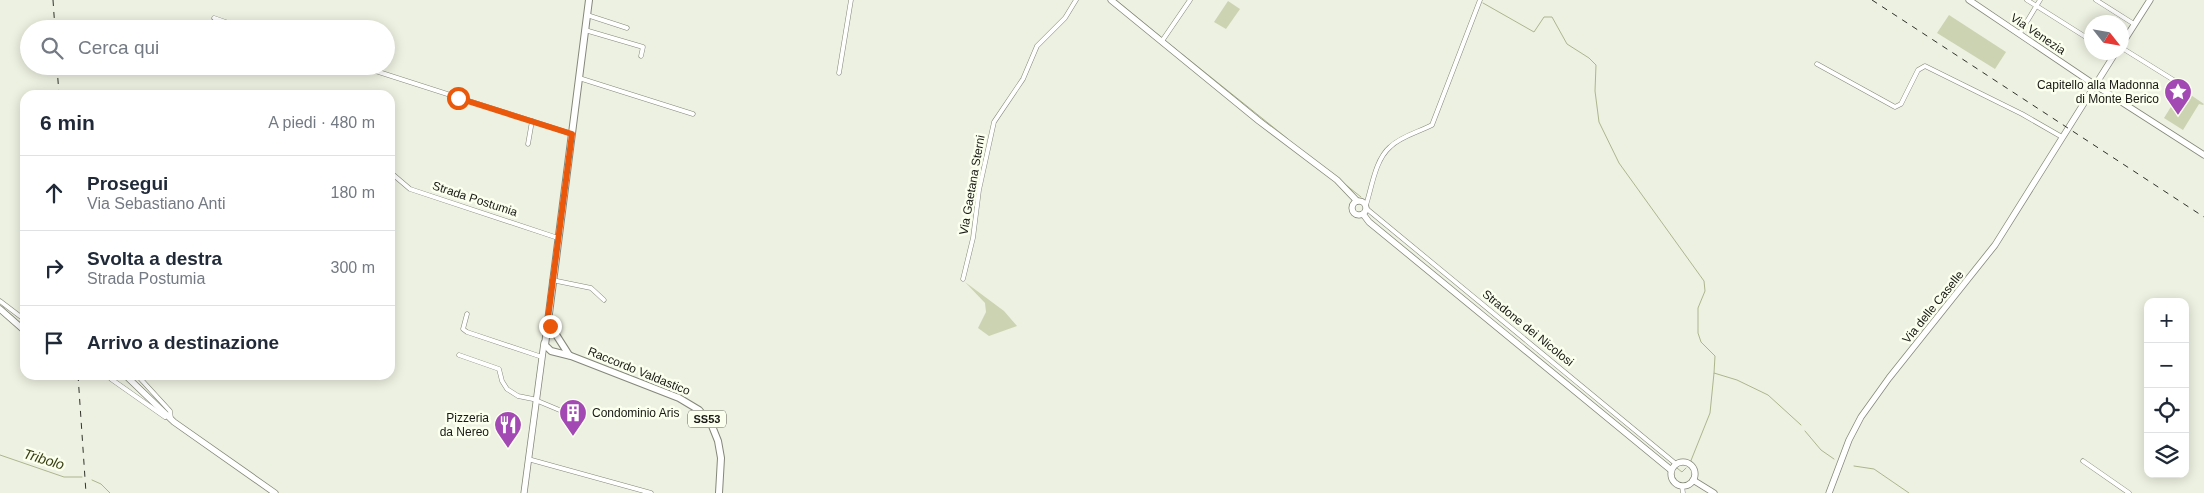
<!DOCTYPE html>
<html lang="it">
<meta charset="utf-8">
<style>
:root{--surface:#fff;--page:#f6f6f7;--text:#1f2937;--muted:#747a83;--line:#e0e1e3}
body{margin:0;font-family:Arial,sans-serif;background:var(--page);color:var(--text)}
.controls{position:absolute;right:15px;bottom:15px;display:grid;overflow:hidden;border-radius:10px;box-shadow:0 2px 12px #0003}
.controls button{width:45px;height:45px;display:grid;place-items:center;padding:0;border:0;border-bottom:1px solid var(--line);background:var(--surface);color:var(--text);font:25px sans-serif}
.compass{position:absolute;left:2084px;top:15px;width:45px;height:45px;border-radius:50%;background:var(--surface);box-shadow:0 2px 12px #0003;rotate:121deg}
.stop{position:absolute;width:15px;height:15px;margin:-11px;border:4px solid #ea580c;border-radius:50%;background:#fff}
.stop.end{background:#ea580c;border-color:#fff;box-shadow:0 1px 5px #0008}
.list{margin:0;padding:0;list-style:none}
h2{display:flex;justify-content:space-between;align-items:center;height:65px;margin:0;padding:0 20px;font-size:21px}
h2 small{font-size:16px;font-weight:400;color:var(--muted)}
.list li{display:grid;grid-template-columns:32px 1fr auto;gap:15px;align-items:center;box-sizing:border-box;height:75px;padding:0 20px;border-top:1px solid var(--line)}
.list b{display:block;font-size:19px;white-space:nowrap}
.list p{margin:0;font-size:16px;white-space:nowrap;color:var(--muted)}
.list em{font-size:16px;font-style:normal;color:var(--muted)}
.icon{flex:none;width:28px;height:28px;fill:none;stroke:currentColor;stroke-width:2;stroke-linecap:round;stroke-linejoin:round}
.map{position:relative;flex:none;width:2204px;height:493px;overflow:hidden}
.search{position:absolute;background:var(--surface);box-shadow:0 2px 12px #0003;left:20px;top:20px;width:375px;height:55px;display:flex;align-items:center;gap:12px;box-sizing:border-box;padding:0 18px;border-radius:28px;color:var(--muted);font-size:19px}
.panel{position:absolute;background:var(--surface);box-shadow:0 2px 12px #0003;left:20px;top:90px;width:375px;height:290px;border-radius:15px}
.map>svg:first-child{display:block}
.green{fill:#ccd3b2}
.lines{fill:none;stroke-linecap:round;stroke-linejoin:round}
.stream{stroke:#adb58e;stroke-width:1}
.street-casing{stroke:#848779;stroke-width:5}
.secondary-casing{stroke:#848779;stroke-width:7}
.primary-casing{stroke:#848779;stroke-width:8}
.street{stroke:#fff;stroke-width:4}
.secondary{stroke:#fff;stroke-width:5.5}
.primary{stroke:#fff;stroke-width:6}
.rail{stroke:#30322b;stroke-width:1;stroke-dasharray:6 6;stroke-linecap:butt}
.route{stroke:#ea580c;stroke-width:6}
.labels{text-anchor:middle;stroke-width:5;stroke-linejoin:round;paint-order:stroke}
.shield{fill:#fbffee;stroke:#5c5e55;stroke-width:1}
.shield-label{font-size:11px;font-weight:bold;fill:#181914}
.street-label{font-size:12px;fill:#181914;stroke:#fbffee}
.poi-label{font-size:12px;fill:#181914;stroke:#fbffee;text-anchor:end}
.water-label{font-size:14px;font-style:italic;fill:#383f10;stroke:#fbffee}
</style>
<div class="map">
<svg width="2204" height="493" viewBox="0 0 2204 493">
<rect width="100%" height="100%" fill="#edf1e1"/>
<g class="green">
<polygon points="1228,1 1240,9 1226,29 1214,22"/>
<polygon points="1949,15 2006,52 1995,69 1937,33"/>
<polygon points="2182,89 2204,104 2203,105 2199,104 2183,130 2164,118"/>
<polygon points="965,282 1004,311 1017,326 989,336 978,328 986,312 985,303"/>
</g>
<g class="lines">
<g class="stream">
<polyline points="1116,0 1161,37"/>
<polyline points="1483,3 1534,32 1544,17 1552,17 1567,44 1589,58 1596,65 1595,91 1599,122 1619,163 1704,281 1705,291 1698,308 1698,333 1701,342 1715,356 1714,373"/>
<polyline points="1164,40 1177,50"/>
<polyline points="1182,54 1288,139"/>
<polyline points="1346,185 1361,197"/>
<polyline points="1805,431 1821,450 1834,459"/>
<polyline points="0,455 64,477 82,477"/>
<polyline points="1690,463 1710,413 1714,373 1737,380 1768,395 1801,425"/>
<polyline points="1673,465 1682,472 1686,468"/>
<polyline points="1854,466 1874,469 1909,493"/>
<polyline points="92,480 101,484 110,493"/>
</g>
<defs>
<g id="street">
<polyline points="2027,0 2092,41"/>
<polyline points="2096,0 2134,24"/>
<polyline points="587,15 627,28"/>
<polyline points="214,18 246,29"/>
<polyline points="585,30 643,47 641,56"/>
<polyline points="2020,33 2040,0"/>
<polyline points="1162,41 1190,0"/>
<polyline points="2122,48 2180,84"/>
<polyline points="1817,64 1895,107 1901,104 1918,70 1925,66 2022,114 2062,137"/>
<polyline points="360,66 572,134"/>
<polyline points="839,73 851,0"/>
<polyline points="579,78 693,114"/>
<polyline points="528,144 532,121"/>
<polyline points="390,172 410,189 558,238"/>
<path d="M1366,205C1372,187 1375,160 1390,147C1401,136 1419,132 1432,125L1480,0"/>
<polyline points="1367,209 1676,464"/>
<polyline points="963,279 973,238 979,190 994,122 1023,79 1037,46 1065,18 1076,0"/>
<polyline points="552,280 591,288 604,300"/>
<polyline points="0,301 25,320"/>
<polyline points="467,314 463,329 467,332 542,357"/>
<polyline points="459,355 499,369 502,381 507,389 518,396 533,399 581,419"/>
<polyline points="137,375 170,411 171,419"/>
<polyline points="111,379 165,417"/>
<polyline points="528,459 651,493"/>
<polyline points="2083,461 2129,493"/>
<polyline points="1682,486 1683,493"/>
</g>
<g id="secondary">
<polyline points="1111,0 1259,121 1337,180 1357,201"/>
<polyline points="1969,0 2095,85 2204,155"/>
<polyline points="2122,44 2150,0"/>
<circle cx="1359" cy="208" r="7"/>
<polyline points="1363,214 1369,222 1671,470"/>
<polyline points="0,309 25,331"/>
<polyline points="125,375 174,422 275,493"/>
<circle cx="1683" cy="474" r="12"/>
<polyline points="1693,480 1714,493"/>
<polyline points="524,493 544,343"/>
<polyline points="1829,493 1849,440 1861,417 1889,378 1995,245 2116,52"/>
</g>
<g id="primary">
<polyline points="589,0 545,345 551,351 571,356 679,398 699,410 712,426 718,441 721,458 719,493"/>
<polyline points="548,322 569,355"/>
</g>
</defs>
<use href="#street" class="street-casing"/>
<use href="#secondary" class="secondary-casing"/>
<use href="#primary" class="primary-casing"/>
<use href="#street" class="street"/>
<use href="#secondary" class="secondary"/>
<use href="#primary" class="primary"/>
<g class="rail">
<polyline points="53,0 55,29"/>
<polyline points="1872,0 2204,217"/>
<polyline points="57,66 59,95"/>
<polyline points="78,375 86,493"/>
</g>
</g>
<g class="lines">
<polyline class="route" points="458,98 572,134 548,318 550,326"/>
</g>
<defs>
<symbol id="sight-pin" viewBox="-11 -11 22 30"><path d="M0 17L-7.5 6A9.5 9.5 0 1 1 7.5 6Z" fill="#a349b4" stroke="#fbffee"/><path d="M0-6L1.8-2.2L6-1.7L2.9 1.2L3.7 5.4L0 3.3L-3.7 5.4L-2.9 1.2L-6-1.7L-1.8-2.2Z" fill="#fff"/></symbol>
<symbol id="building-pin" viewBox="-11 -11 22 30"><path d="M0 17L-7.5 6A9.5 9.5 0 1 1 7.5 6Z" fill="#a349b4" stroke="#fbffee"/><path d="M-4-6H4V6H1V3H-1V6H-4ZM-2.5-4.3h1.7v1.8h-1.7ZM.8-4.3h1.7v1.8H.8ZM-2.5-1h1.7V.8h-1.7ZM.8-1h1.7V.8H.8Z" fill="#fff"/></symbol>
<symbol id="restaurant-pin" viewBox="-11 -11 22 30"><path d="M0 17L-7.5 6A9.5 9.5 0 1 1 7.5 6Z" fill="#a349b4" stroke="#fbffee"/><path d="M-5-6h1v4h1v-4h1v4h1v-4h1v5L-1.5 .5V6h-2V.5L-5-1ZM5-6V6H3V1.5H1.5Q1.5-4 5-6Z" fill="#fff"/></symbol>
</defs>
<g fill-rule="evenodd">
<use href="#sight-pin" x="2162" y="76" width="32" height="43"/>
<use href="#building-pin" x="557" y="397" width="32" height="43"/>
<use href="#restaurant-pin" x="492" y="409" width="32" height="43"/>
</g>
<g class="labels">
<rect class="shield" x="688" y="410.5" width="38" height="17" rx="4"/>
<g class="shield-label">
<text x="707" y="423">SS53</text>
</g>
<g class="street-label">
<text transform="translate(2038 34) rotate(34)" y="4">Via Venezia</text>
<text transform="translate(972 185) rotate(-80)" y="4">Via Gaetana Sterni</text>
<text transform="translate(475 199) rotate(18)" y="4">Strada Postumia</text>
<text transform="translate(1933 307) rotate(-51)" y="4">Via delle Caselle</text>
<text transform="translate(1528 328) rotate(39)" y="4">Stradone dei Nicolosi</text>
<text transform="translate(639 371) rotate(22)" y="4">Raccordo Valdastico</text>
</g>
<g class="poi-label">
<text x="2159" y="89">Capitello alla Madonna<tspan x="2159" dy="14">di Monte Berico</tspan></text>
<text x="592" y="417" text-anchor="start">Condominio Aris</text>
<text x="489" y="422">Pizzeria<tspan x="489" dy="14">da Nereo</tspan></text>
</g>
<g class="water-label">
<text transform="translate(44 459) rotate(17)" y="5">Tribolo</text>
</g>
</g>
</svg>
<div class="controls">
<button>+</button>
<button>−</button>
<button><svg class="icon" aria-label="locate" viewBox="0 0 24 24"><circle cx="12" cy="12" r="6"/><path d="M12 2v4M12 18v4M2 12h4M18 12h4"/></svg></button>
<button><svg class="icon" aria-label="layers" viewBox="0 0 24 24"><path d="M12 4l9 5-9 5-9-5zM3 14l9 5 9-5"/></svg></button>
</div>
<svg class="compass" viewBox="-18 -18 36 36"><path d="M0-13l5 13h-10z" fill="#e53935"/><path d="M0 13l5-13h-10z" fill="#747a83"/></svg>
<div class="stop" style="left:458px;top:98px"></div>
<div class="stop end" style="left:550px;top:326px"></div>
<div class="search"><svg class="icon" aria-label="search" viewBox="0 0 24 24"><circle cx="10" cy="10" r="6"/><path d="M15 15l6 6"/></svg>Cerca qui</div>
<section class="panel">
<h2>6 min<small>A piedi · 480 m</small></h2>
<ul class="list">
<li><svg class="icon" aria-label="ahead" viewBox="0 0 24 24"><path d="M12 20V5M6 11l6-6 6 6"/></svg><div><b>Prosegui</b><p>Via Sebastiano Anti</p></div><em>180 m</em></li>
<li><svg class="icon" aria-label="right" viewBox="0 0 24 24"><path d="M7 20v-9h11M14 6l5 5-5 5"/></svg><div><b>Svolta a destra</b><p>Strada Postumia</p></div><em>300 m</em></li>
<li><svg class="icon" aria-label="arrive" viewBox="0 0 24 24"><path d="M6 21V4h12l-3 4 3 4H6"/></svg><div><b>Arrivo a destinazione</b></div></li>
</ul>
</section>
</div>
